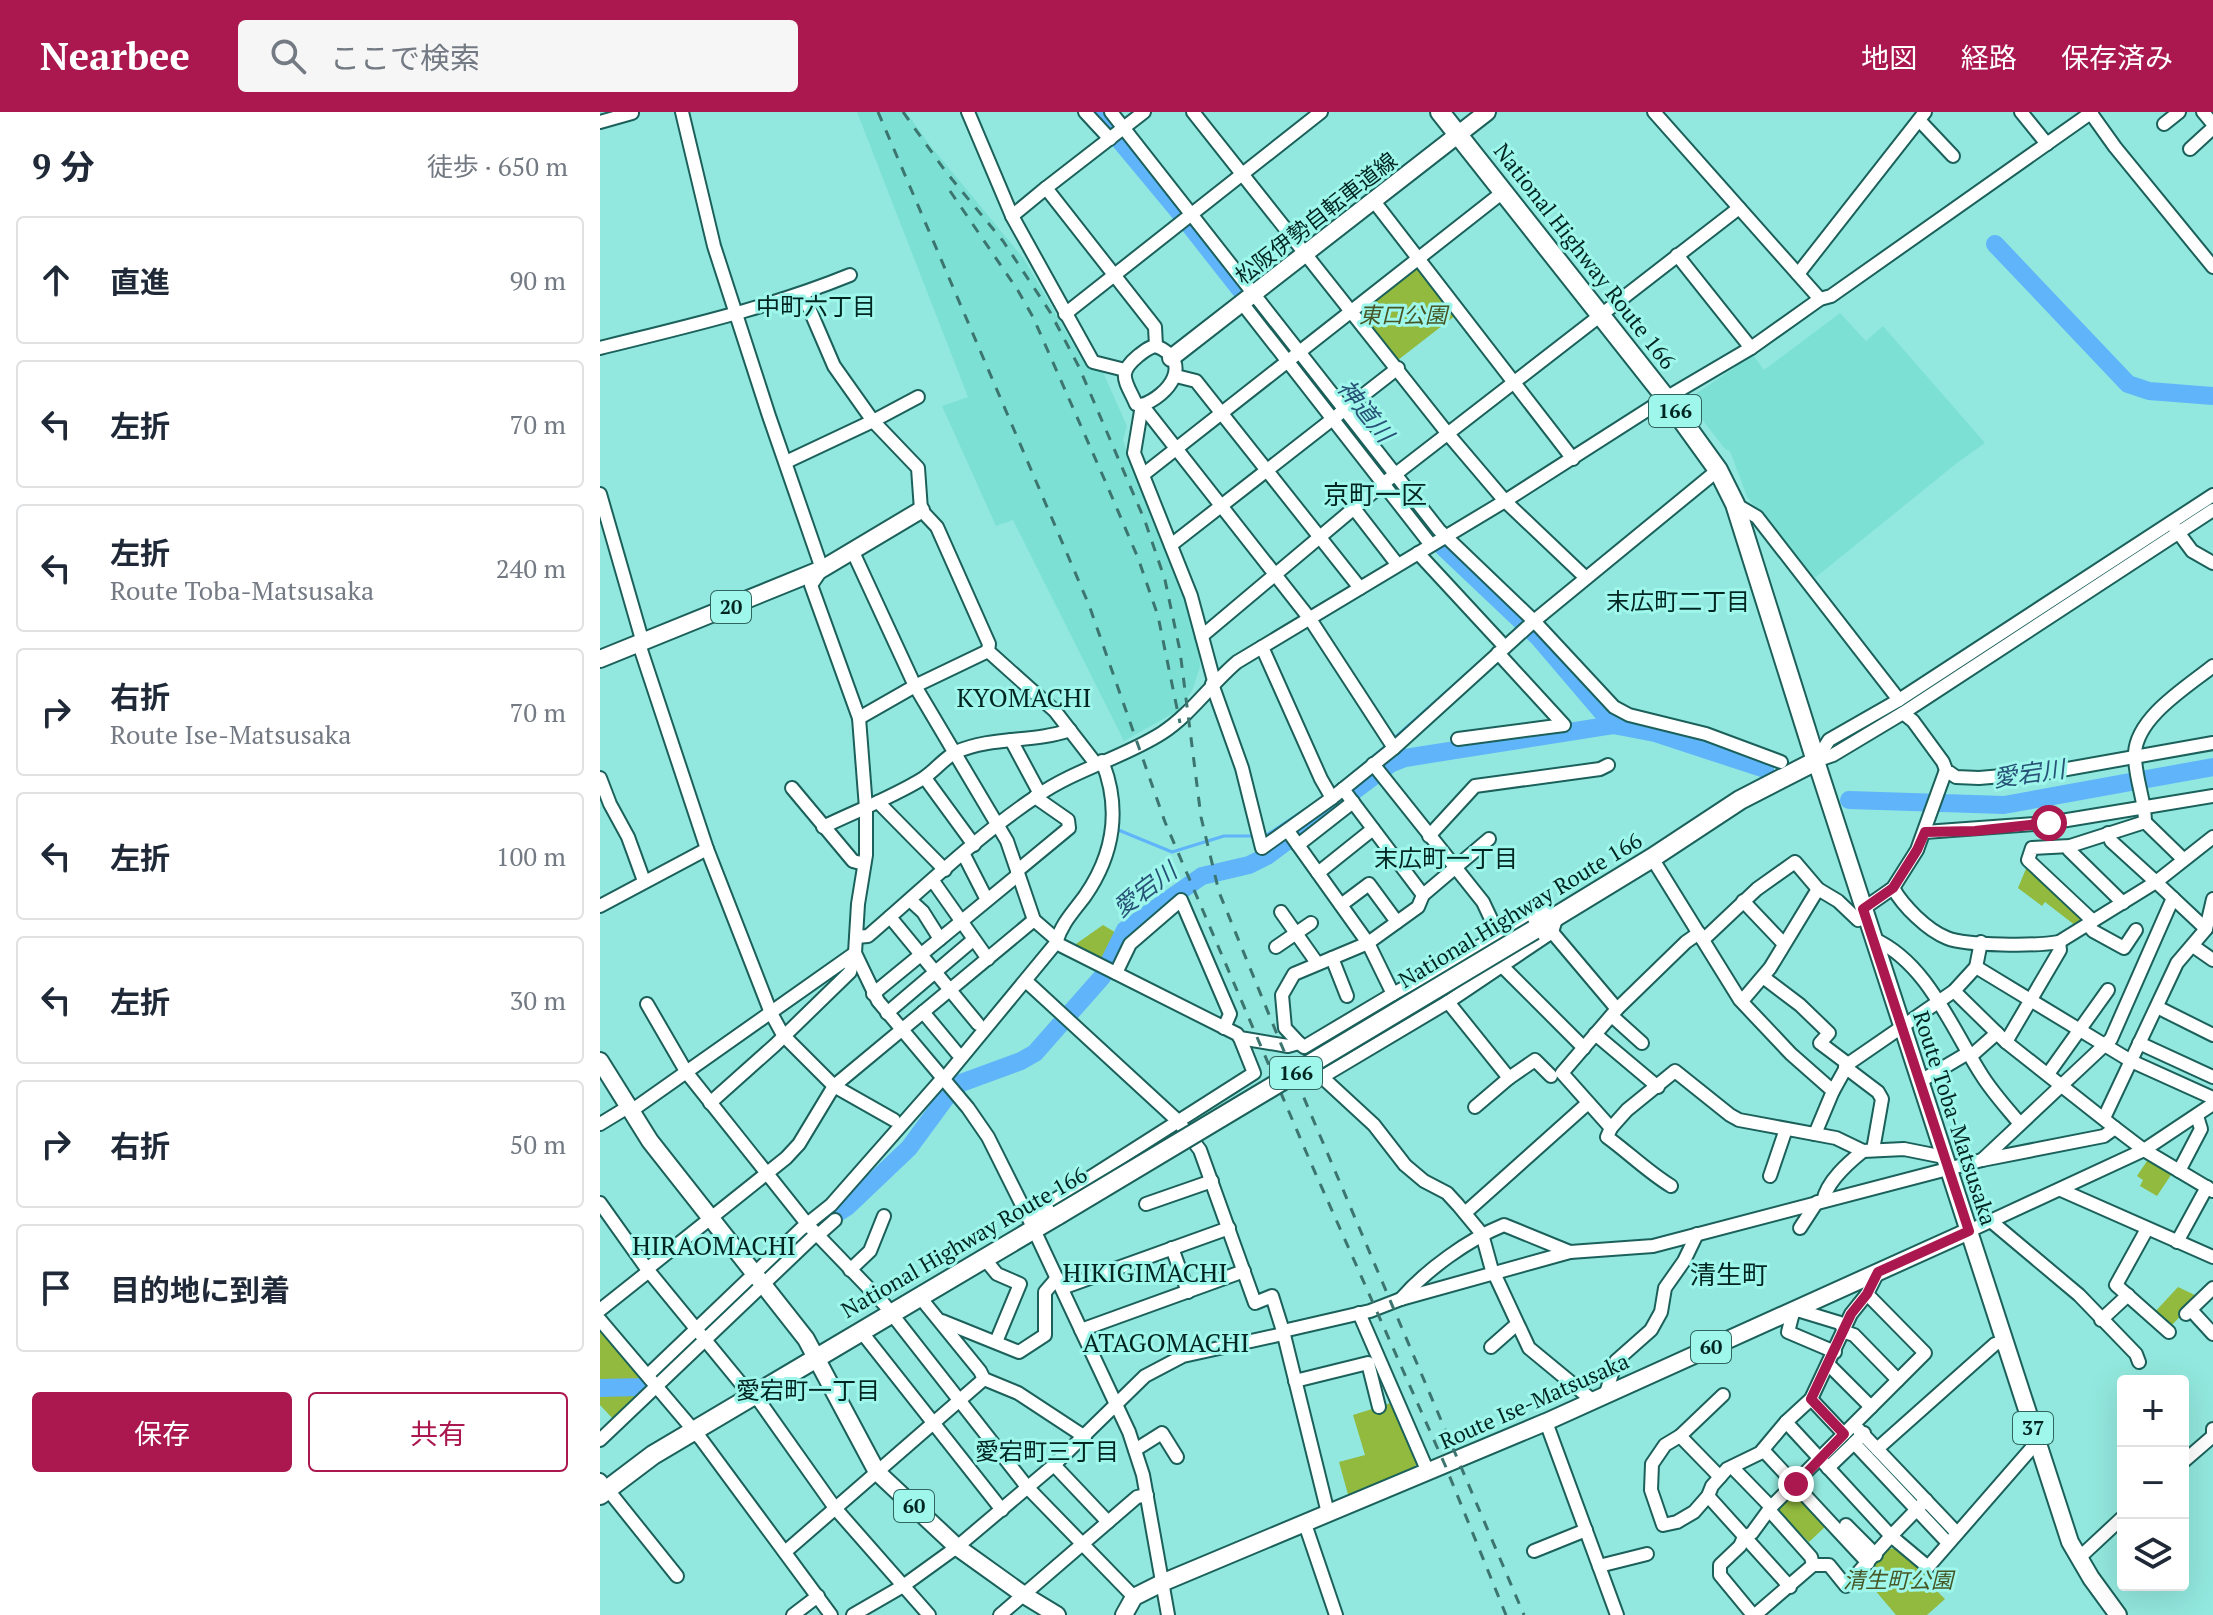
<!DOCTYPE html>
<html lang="ja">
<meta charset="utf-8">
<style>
:root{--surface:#fff;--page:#f6f6f7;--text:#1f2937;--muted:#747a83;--line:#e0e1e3;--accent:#aa184f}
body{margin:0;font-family:"PT Serif","Noto Sans JP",serif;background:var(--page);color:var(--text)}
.controls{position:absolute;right:24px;bottom:24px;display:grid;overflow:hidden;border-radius:8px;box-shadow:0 8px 32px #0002}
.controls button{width:72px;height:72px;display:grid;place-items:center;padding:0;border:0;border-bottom:2px solid var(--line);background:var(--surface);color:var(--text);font:40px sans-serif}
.stop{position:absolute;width:24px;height:24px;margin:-18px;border:6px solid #aa184f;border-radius:50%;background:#fff}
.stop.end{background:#aa184f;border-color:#fff;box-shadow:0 2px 8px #0008}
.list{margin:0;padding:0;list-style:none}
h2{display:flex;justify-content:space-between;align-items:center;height:104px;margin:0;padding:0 32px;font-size:34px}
h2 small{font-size:26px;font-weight:400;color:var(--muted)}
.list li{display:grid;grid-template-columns:52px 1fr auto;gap:24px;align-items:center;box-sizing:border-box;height:128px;margin:0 16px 16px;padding:0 16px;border:2px solid var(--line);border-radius:8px}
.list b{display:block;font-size:30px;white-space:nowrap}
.list p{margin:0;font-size:26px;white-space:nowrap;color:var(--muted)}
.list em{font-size:26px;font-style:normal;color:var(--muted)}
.actions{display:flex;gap:16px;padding:24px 32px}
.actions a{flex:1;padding:18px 0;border:2px solid var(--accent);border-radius:8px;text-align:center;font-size:28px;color:var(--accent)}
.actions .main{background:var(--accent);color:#fff}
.icon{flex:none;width:44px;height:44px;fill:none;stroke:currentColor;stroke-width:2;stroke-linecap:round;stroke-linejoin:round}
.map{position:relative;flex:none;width:1613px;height:1503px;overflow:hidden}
header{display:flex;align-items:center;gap:48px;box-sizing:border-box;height:112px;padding:0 40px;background:var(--accent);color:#fff}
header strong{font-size:38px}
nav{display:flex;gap:44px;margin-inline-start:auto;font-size:28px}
.search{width:560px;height:72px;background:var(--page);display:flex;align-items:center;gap:20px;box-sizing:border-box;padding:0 28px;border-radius:8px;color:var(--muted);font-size:30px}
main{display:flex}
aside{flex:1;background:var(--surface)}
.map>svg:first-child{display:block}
.built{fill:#7de0d4}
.green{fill:#91ba3e}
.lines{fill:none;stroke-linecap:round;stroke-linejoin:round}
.stream{stroke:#5fb4fa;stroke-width:3}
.river{stroke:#5fb4fa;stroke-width:18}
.minor-casing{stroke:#1b605a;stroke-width:16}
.major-casing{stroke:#1b605a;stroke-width:20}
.highway-casing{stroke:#1b605a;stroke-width:22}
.minor{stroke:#fff;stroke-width:12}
.major{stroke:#fff;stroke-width:16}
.highway{stroke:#fff;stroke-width:18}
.rail{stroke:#3c756f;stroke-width:3;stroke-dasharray:10 10;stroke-linecap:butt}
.highway-bridge-casing{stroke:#1b605a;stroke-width:22;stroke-linecap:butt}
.highway-bridge{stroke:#fff;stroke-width:18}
.route{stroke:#aa184f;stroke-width:10}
.labels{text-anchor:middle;stroke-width:6;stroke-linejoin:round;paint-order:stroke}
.shield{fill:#9ff6eb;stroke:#30645e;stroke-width:2}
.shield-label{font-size:20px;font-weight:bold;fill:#002622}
.street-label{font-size:22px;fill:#002622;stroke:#9ff6eb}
.park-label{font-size:22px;font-style:italic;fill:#455725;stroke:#9ff6eb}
.neighbourhood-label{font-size:24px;fill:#002622;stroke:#9ff6eb}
.water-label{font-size:24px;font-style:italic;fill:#275377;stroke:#9ff6eb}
.quarter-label{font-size:26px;fill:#002622;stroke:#9ff6eb}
</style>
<header>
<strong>Nearbee</strong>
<div class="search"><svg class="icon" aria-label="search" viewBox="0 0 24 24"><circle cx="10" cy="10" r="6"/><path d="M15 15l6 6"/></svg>ここで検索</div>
<nav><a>地図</a><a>経路</a><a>保存済み</a></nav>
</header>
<main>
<aside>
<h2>9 分<small>徒歩 · 650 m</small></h2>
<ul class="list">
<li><svg class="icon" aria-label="ahead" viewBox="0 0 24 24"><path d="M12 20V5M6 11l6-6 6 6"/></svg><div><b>直進</b></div><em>90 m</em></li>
<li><svg class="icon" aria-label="left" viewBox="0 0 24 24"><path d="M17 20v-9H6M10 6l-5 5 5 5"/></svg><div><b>左折</b></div><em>70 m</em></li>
<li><svg class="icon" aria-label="left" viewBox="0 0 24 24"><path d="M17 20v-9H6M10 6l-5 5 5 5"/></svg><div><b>左折</b><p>Route Toba-Matsusaka</p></div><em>240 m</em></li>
<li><svg class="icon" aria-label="right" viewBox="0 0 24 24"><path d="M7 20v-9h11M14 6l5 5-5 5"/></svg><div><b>右折</b><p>Route Ise-Matsusaka</p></div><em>70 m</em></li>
<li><svg class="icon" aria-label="left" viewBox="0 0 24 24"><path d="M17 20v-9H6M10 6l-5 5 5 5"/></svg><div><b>左折</b></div><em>100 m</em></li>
<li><svg class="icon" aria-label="left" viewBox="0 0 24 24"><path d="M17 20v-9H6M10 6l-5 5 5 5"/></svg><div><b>左折</b></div><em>30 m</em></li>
<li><svg class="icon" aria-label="right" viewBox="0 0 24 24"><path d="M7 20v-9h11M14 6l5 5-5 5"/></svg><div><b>右折</b></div><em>50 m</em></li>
<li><svg class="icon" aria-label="arrive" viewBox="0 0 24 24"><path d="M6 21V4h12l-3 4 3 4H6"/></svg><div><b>目的地に到着</b></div></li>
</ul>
<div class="actions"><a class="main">保存</a><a>共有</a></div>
</aside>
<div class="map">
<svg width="1613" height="1503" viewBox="0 0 1613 1503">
<rect width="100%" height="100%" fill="#92e8de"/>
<g class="built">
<polygon points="257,0 306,0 329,32 424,147 484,251 503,260 527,314 523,328 554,413 578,466 598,527 600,555 592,579 579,598 524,629 413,408 396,414 342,294 368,285"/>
<polygon points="1240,201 1266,229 1283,214 1385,331 1357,351 1216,465 1208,464 1147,385 1130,339 1125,337 1087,288 1153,243 1164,258"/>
</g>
<g class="green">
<polygon points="814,154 820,155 856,203 798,248 760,200 761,195"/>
<polygon points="1428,752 1484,805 1483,809 1476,814 1445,790 1442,794 1418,776"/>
<polygon points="503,813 518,822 503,848 473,834"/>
<polygon points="1549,1046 1573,1060 1557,1084 1540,1074 1543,1068 1537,1064"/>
<polygon points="1578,1175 1599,1185 1568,1217 1553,1202"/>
<polygon points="0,1215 50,1274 14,1308 0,1293"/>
<polygon points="791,1291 817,1350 815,1355 749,1386 739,1350 765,1343 753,1303"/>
<polygon points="1193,1380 1200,1384 1227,1413 1209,1430 1176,1398"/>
<polygon points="1298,1436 1327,1462 1324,1466 1345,1487 1327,1503 1296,1503 1263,1464 1288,1437"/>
</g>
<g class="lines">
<g class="stream">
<polyline points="912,521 923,511"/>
<polyline points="792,628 882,548"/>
<polyline points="731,679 787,633"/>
<polyline points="516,717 572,740 624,724 653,724"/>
<polyline points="665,724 709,695"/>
</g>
<g class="river">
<polyline points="496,0 580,101 843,435 938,525 1013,613"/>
<polyline points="1395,132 1528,272 1549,279 1613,284"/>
<polyline points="1249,688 1404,693 1613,655"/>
<polyline points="0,1276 41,1275 52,1269 208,1120 247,1095 309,1036 345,987 361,971 421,949 435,941 502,865 525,818 602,764 649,753 667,744 790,652 805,646 1013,613 1055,621 1165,657"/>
</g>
<defs>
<g id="minor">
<polyline points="82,0 114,134 169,304 222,457 211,473 259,606 266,696 266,743 258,792 255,841 278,889 368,996 388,1025 428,1105 529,1320 543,1363 568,1503"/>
<polyline points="368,0 412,104 493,250 525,258"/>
<polyline points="485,0 510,27"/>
<polyline points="511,0 839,418 934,509 1014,595 1029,603 1106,622 1181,650"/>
<polyline points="544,0 446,76 555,215 556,234"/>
<polyline points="593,0 848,322 905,389 986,466"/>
<polyline points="1054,0 1220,187"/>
<polyline points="1421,0 1447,32"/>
<polyline points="1490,0 1515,35 1613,155"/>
<polyline points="1603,0 1613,12"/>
<polyline points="1319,8 1353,44"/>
<polyline points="0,10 32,1"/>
<polyline points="1564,12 1579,0"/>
<polyline points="1590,37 1613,16"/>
<polyline points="773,88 973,347"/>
<polyline points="412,104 446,76"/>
<polyline points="1077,143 1151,236"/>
<polyline points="1198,162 1325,0"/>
<polyline points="203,182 234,254 273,309 318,356 321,398 337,415 389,532 388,539 455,599 496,652"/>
<polyline points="642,191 831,433"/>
<polyline points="465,202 721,0"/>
<path d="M556,234C548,235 545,239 538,244C516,262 526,269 536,292L542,293L710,507L794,636"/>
<path d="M0,236C84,215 169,196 250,163"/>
<polyline points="576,264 596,269 760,476"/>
<polyline points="542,293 534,341 591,484 614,569"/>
<path d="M542,293C568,284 595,250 556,234"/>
<polyline points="186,350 273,309 318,285"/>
<polyline points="544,362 903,80"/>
<polyline points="0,382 43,531"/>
<polyline points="1135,392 1157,405 1299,588"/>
<polyline points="753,395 797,452"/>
<polyline points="1575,416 1592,439 1613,451"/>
<polyline points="571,433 798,256"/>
<polyline points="253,440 315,574 407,729 434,808 457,828"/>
<polyline points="818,441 905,535"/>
<polyline points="602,524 784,371 1139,96"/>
<polyline points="39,532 107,737 171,901 183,923 234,974 294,1008"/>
<polyline points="662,535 721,667 732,686"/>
<polyline points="612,572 642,656 662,736 732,686 794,636 934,509 1118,358"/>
<polyline points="1303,601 1313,609 1343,650 1346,658 1356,665 1379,666 1450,660 1613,631"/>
<polyline points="259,606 315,574 388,539"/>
<polyline points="858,627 964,613 898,541"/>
<polyline points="411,628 440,682"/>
<polyline points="1216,649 1229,628 1299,588 1613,383"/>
<polyline points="1216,649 1233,643 1303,601 1613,398"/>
<polyline points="773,652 883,790 898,822"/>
<polyline points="0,666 10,692 28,725 44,769"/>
<polyline points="325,666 374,733"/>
<polyline points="192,676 253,749 264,752"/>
<polyline points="743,677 823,783"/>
<polyline points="278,690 345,758"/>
<polyline points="1545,710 1583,747"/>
<path d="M223,715C256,699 291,686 322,667C334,660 344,646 356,640C392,624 433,631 470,618"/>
<polyline points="688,719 768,831 793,882"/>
<polyline points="1325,720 1449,711 1613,684"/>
<polyline points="1508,721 1511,729 1556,770 1613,725"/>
<polyline points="829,724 875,674 1000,657 1008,653"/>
<polyline points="698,733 753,690"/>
<polyline points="1470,734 1469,738 1523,791"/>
<polyline points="364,743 387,788"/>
<polyline points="1052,746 1140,888 1191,942 1233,979 1248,952 1354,879 1376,855 1381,830"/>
<polyline points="417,759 469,716 468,708 435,685"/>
<polyline points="718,761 773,717"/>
<polyline points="333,769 388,847"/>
<path d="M1293,776C1303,794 1327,818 1347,826C1366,834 1437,834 1459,830L1556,770L1606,817L1577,851L1504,1006"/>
<polyline points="310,788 323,800 340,827"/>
<polyline points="1143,789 1183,831"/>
<polyline points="741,793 769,772 797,810"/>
<polyline points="0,794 107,737"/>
<polyline points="1263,797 1293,776 1317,738 1346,658"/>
<polyline points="681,800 717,851"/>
<polyline points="290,805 378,912"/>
<path d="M1493,809L1428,748L1432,736L1470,734L1545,710C1545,687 1534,664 1535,641C1537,605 1587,575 1613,554"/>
<polyline points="1488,813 1493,819 1524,836 1536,818"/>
<polyline points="1606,817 1613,787"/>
<polyline points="952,820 1017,897"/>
<path d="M256,825L268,824C323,777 377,724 437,684C476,657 523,646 562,621C591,602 611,572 637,550L905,389L1066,286L1151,236L1220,187L1231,184L1492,0"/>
<path d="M1274,827C1327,851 1351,915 1381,962C1392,980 1407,996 1420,1012"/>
<polyline points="1103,828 1157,777 1195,750 1218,777"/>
<polyline points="456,831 637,922 640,926 688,934 699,931 704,935 793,882 943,799 957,804 952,820 848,890 722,965 774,1013 805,1053 824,1069 847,1081 858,1093 882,1122 893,1162"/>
<polyline points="1593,834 1613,848"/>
<polyline points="676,835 711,811"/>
<polyline points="732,846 747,884"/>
<polyline points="902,854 984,936"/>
<polyline points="1376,855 1531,949 1613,986"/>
<polyline points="516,861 530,832 581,788 630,902 624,916"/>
<polyline points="1163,865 1200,893 1229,921 1220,931 1248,952"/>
<polyline points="427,870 578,1009 600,1038 655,1191 672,1184 683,1219 728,1401"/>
<polyline points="1354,879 1406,930 1515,1016 1544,1038 1613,1079"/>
<polyline points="273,882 418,763"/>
<polyline points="1142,889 1170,856 1218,777 1238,789 1258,808 1265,803"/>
<polyline points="848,890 909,966 935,948 951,964"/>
<polyline points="47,892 87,961 208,1113 284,1192 428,1376 534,1485"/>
<polyline points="1557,895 1613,923"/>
<polyline points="323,900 357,941"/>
<polyline points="287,901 373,828"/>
<polyline points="1012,904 1042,931"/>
<polyline points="995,922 1058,975"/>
<polyline points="1406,930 1460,838 1459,830"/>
<polyline points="699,931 685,916 682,883 694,862 768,831 818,795 823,783 889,727"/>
<polyline points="1539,931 1613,965"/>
<polyline points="1371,944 1397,921"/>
<polyline points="1245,955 1278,980 1282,987 1273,1038"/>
<polyline points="1448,962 1508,878"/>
<path d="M343,968L456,831C461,812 474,799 485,784C514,742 521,696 502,649"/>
<polyline points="1319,970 1368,941"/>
<polyline points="110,991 175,933 250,860 255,841"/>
<polyline points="875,995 909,966"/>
<polyline points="31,999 255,841"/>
<polyline points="0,1012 28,995"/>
<polyline points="1011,1016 1027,998 1075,959 1130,1003 1139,1008 1236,1026 1263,1039 1304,1037 1344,1045"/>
<polyline points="1215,1022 1233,979"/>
<polyline points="1382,1048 1511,927 1573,786"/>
<polyline points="1579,1059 1601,1017 1597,1004"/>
<polyline points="1170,1064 1186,1017"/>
<path d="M1071,1074C1048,1060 1029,1041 1007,1025L1011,1016L962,961L1017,897L1086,830L1099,821"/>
<polyline points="1461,1078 1613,1145"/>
<path d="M1223,1089C1227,1069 1248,1051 1263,1039"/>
<polyline points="0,1091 47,1157 152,1285"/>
<polyline points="546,1092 612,1069"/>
<polyline points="865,1101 988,991"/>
<polyline points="428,1105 654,961 640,926"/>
<polyline points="1392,1110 1479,1183 1536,1242 1539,1250"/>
<polyline points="1200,1116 1217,1090"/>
<polyline points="1547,1117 1516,1173 1569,1220"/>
<polyline points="1369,1119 1544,1038 1613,992"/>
<polyline points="217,1124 235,1108"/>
<polyline points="1577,1130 1607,1075"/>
<polyline points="572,1136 588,1180"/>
<polyline points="384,1146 397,1162 420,1172 396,1230"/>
<polyline points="47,1157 186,1046 199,1032 234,974 434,808"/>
<polyline points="250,1158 270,1139 284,1104"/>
<polyline points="894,1161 929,1236 992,1288"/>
<polyline points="462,1176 629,1116"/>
<polyline points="319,1184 380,1259 384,1267 418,1281 485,1325"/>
<path d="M801,1187C826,1158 869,1127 904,1113L970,1140"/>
<polyline points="0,1198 49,1159"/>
<polyline points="1591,1198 1613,1222"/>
<polyline points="759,1201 828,1360"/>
<polyline points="1586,1202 1613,1176"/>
<polyline points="0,1208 101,1327 231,1503"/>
<polyline points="1501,1208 1528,1183"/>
<polyline points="342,1209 419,1240 445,1223 445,1180 457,1166"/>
<polyline points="260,1218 402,1398"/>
<polyline points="481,1218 644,1159"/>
<polyline points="683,1219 770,1199 801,1187 970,1140 1053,1134 1382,1048 1504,1024 1515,1016"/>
<polyline points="891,1235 917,1212"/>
<polyline points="1235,1240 1188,1220 1194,1197 1240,1211 1245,1220 1254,1223 1298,1268"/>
<polyline points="1229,1253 1271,1295"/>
<polyline points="48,1263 201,1117 231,1093 342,967"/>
<polyline points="695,1269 768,1251 779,1295"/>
<polyline points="1006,1281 1016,1249 1051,1218 1061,1200 1065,1176 1084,1149 1097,1122"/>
<polyline points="155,1283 235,1396 329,1503"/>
<polyline points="1123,1283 1080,1324 1065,1333 1052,1352 1051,1378 1063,1413 1077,1410 1094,1400 1108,1384 1112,1374 1127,1357 1160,1341 1186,1310 1211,1287 1251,1202 1267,1182"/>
<polyline points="1211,1287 1244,1322"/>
<polyline points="946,1310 1017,1503"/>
<polyline points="1186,1310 1291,1424 1326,1388"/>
<polyline points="1258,1317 1357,1421"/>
<polyline points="1264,1321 1254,1331 1348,1431"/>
<polyline points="1080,1324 1120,1365"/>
<polyline points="0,1328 216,1122"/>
<polyline points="1277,1337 1395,1232 1403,1230"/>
<polyline points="535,1338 562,1321 577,1345"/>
<polyline points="1163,1338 1268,1451"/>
<polyline points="1583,1350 1613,1324 1613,1317"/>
<polyline points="454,1353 508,1410"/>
<polyline points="1132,1355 1171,1395"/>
<polyline points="1228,1356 1254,1331"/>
<polyline points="0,1368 77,1464"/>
<polyline points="1108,1384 1190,1475"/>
<polyline points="1170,1399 1211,1445 1213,1453"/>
<polyline points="705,1412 736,1503"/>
<polyline points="1246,1413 1276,1443"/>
<polyline points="934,1439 986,1418"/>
<polyline points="185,1440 384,1267"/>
<polyline points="1479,1446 1523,1405"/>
<polyline points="999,1454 1047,1442"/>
<polyline points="193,1503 218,1484"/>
<polyline points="253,1503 303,1474 357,1435 454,1353 545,1264 583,1244 683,1222"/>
<polyline points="400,1503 537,1385 547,1383"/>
<polyline points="1153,1503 1120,1463 1120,1453 1140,1434 1144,1425 1152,1421 1171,1395 1325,1241 1267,1182 1278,1160"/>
<polyline points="1155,1503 1213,1453 1229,1453 1246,1474 1291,1424 1328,1455 1437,1330"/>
</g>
<g id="major">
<polyline points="571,246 887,0"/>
<polyline points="0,547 222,457 321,398"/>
<polyline points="1216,649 1470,1430 1491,1466 1518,1503"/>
<polyline points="0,949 50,1029 206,1227 277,1360 357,1435 424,1483 457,1503"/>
<polyline points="524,1503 534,1485 564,1470 946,1310 1369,1119"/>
</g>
<g id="highway">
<polyline points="840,0 1066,286 1118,358 1135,392 1216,649 1140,688 1052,746 934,818"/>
<polyline points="0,1383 53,1343 458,1103"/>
</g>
</defs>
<use href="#minor" class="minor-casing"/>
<use href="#major" class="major-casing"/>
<use href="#highway" class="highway-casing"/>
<use href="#minor" class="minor"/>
<use href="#major" class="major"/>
<use href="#highway" class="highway"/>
<g class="rail">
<polyline points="278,0 489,493 565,710 710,1049 845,1353 906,1503"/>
<polyline points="303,0 346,60 403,129 450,200 479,255 545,409 565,468 580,539 601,705 619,780 681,932 924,1503"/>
<polyline points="350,79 417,177 433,205 506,371 538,446 558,504 580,611"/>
</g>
<defs>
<polyline id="highway-bridge" points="458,1103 934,818"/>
</defs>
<use href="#highway-bridge" class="highway-bridge-casing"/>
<use href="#highway-bridge" class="highway-bridge"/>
</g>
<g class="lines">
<polyline class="route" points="1196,1372 1244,1322 1211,1287 1251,1202 1267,1182 1278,1160 1369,1119 1263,797 1293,776 1317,738 1325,720 1375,719 1449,711"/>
</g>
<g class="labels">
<g class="shield">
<rect x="1049" y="283" width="52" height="32" rx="6"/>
<rect x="111" y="479" width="40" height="32" rx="6"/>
<rect x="670" y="945" width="52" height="32" rx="6"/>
<rect x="1091" y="1219" width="40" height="32" rx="6"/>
<rect x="1413" y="1300" width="40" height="32" rx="6"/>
<rect x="294" y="1378" width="40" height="32" rx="6"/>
</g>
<g class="shield-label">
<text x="1075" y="306">166</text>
<text x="131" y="502">20</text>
<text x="696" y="968">166</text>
<text x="1111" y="1242">60</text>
<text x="1433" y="1323">37</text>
<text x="314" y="1401">60</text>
</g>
<g class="street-label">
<text transform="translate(716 106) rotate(-38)" y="8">松阪伊勢自転車道線</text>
<text transform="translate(985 144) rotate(52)" y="8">National Highway Route 166</text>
<text transform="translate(920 798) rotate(-31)" y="8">National Highway Route 166</text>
<text transform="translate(1355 1006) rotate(72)" y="8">Route Toba-Matsusaka</text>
<text transform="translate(364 1130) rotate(-30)" y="8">National Highway Route 166</text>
<text transform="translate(934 1289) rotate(-24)" y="8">Route Ise-Matsusaka</text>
</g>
<g class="park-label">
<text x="803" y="211">東口公園</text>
<text x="1298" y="1476">清生町公園</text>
</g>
<g class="neighbourhood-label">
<text x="216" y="203">中町六丁目</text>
<text x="1078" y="498">末広町二丁目</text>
<text x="846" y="755">末広町一丁目</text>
<text x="208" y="1287">愛宕町一丁目</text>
<text x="447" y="1348">愛宕町三丁目</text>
</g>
<g class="water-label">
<text transform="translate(765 299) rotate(51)" y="8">神道川</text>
<text transform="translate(1429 662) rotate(-8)" y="8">愛宕川</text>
<text transform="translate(545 778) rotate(-37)" y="8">愛宕川</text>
</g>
<g class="quarter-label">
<text x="775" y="392">京町一区</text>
<text x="424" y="595">KYOMACHI</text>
<text x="114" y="1143">HIRAOMACHI</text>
<text x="545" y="1170">HIKIGIMACHI</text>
<text x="1129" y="1172">清生町</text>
<text x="566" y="1240">ATAGOMACHI</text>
</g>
</g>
</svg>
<div class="controls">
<button>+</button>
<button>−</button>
<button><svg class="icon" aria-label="layers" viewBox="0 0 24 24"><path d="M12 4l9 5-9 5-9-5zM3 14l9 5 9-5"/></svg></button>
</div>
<div class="stop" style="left:1449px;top:711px"></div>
<div class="stop end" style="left:1196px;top:1372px"></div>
</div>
</main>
